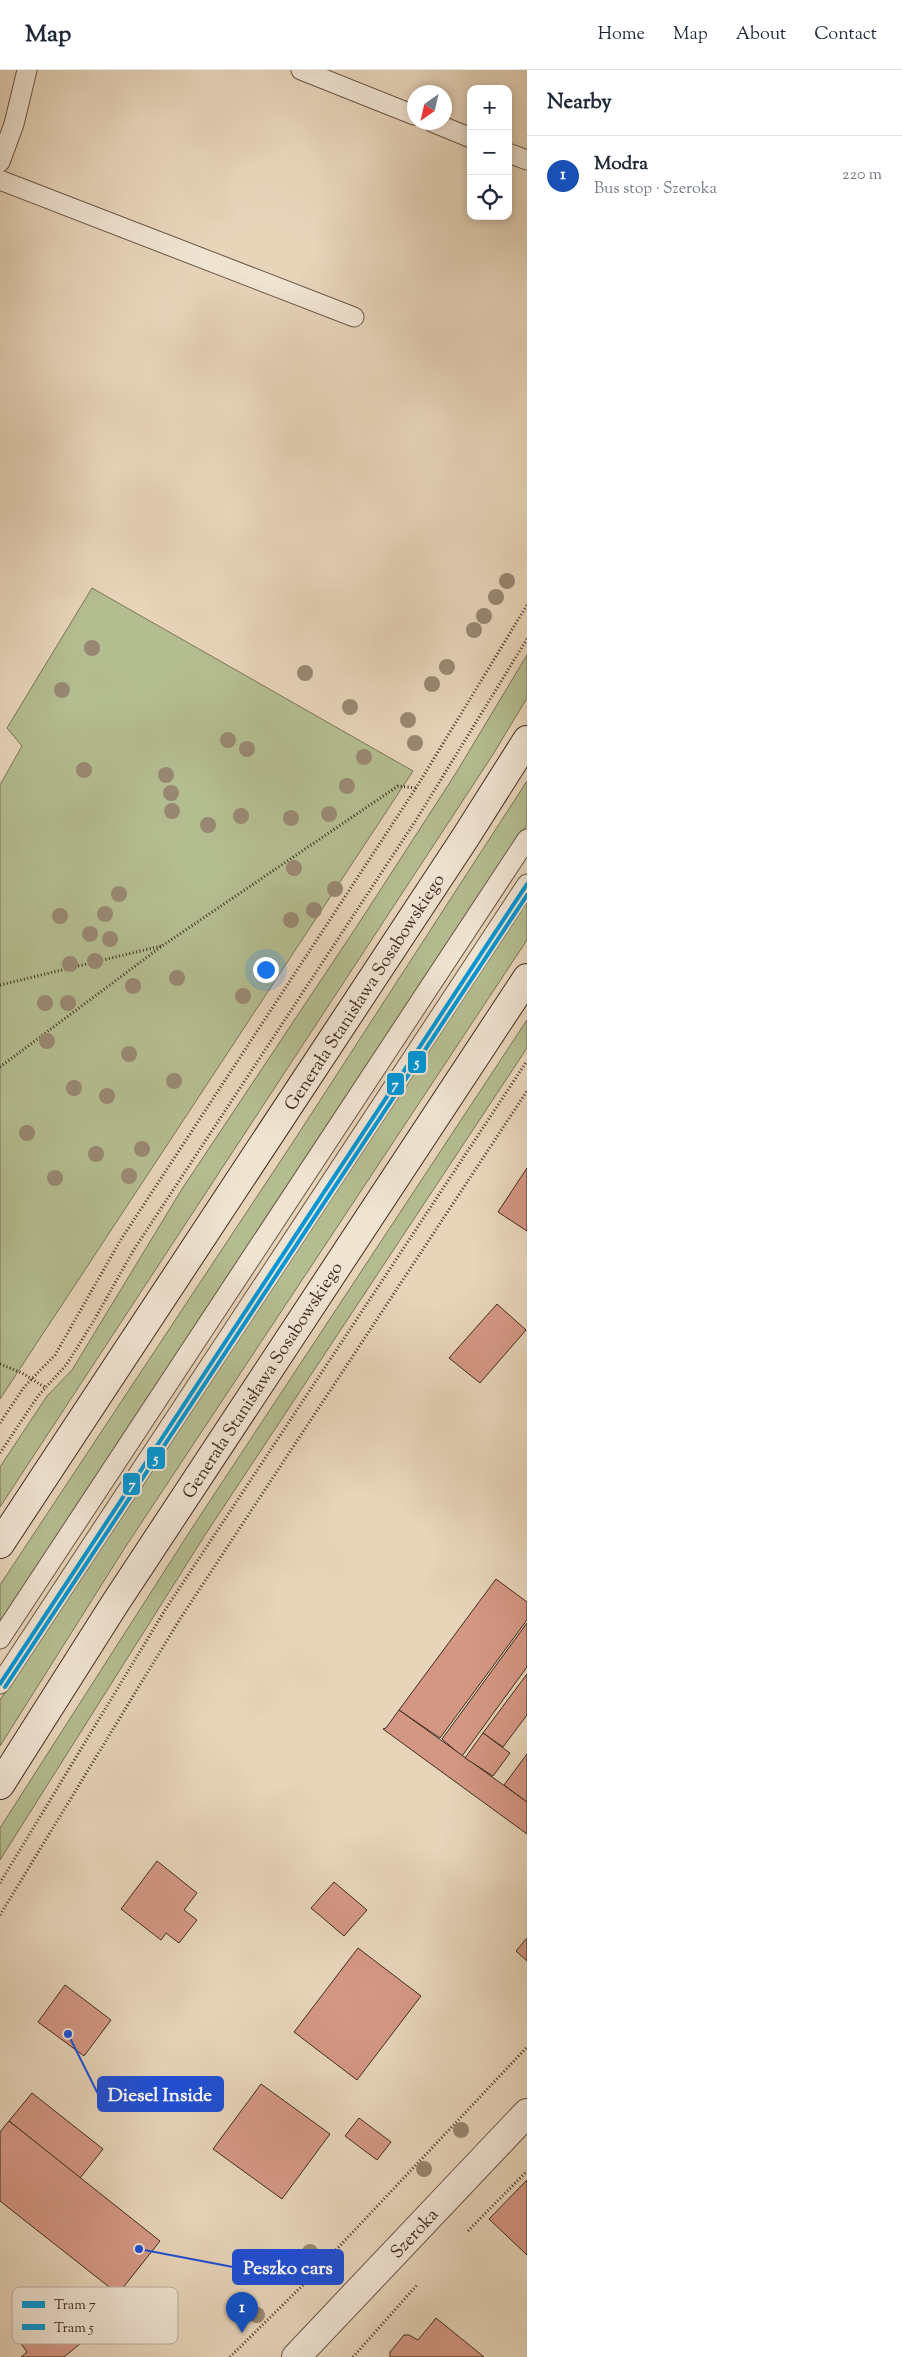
<!DOCTYPE html>
<meta charset="utf-8">
<style>
:root{--surface:#fff;--page:#f2f2f3;--text:#1f2937;--muted:#747a83;--line:#e0e1e3;--accent:#2563eb}
body{margin:0;font-family:"Sorts Mill Goudy",serif;background:var(--page);color:var(--text)}
.controls{position:absolute;right:15px;top:15px;display:grid;overflow:hidden;border-radius:10px;box-shadow:0 2px 8px #0003}
.controls button{width:45px;height:45px;display:grid;place-items:center;padding:0;border:0;border-bottom:1px solid var(--line);background:var(--surface);color:var(--text);font:25px sans-serif}
.compass{position:absolute;left:407px;top:15px;width:45px;height:45px;border-radius:50%;background:var(--surface);box-shadow:0 2px 8px #0003;rotate:214deg}
.you{position:absolute;left:265px;top:899px;width:18px;height:18px;margin:-12px;border:4px solid #fff;border-radius:50%;background:#1a73e8;box-shadow:0 0 0 8px #1a73e833}
.badge{display:grid;place-items:center;width:32px;height:32px;border-radius:50%;background:var(--accent);color:#fff;font-size:16px;font-weight:700}
.pin{position:absolute;translate:-50% -41px;filter:drop-shadow(0 1px 2px #0008)}
.pin::after{content:'';position:absolute;top:26px;width:18px;height:15px;background:inherit;clip-path:polygon(0 0,100% 0,50% 100%)}
.list{margin:0;padding:0;list-style:none}
h2{display:flex;justify-content:space-between;align-items:center;height:65px;margin:0;padding:0 20px;font-size:21px}
h2 small{font-size:16px;font-weight:400;color:var(--muted)}
.list li{display:grid;grid-template-columns:32px 1fr auto;gap:15px;align-items:center;box-sizing:border-box;height:80px;padding:0 20px;border-top:1px solid var(--line)}
.list b{display:block;font-size:19px;white-space:nowrap}
.list p{margin:0;font-size:16px;white-space:nowrap;color:var(--muted)}
.list em{font-size:16px;font-style:normal;color:var(--muted)}
.icon{flex:none;width:28px;height:28px;fill:none;stroke:currentColor;stroke-width:2;stroke-linecap:round;stroke-linejoin:round}
.map{position:relative;flex:none;width:527px;height:2287px;overflow:hidden}
header{display:flex;align-items:center;gap:30px;box-sizing:border-box;height:70px;padding:0 25px;background:var(--surface);border-bottom:1px solid var(--line)}
header strong{font-size:24px}
nav{display:flex;gap:28px;margin-inline-start:auto;font-size:18px}
main{display:flex}
aside{flex:1;background:var(--surface)}
.map>svg:first-child{display:block}
.green{fill:#b4bd90;stroke:#7a7458}
.building{fill:#d49784;stroke:#402c21}
.lines{fill:none;stroke-linecap:round;stroke-linejoin:round}
.service-casing{stroke:#6a5647;stroke-width:21}
.minor-casing{stroke:#6a5647;stroke-width:30}
.secondary-casing{stroke:#402c21;stroke-width:30}
.path{stroke:#402c21;stroke-width:3;stroke-dasharray:1 2.5;stroke-linecap:butt}
.service{stroke:#efe3d2;stroke-width:19}
.minor{stroke:#efe3d2;stroke-width:28}
.secondary{stroke:#efe3d2;stroke-width:28}
.tram-1-casing{stroke:#efe3d2;stroke-width:8}
.tram-2-casing{stroke:#efe3d2;stroke-width:8}
.tram-1{stroke:#0396d4;stroke-width:4}
.tram-2{stroke:#0396d4;stroke-width:4}
.tree{fill:#988872}
.labels{text-anchor:middle;stroke-width:4;stroke-linejoin:round;paint-order:stroke}
.street-label{font-size:18px;fill:#402c21;stroke:#efe3d2}
.key{fill:#efe3d2;stroke:#baac9d;stroke-width:1}
.key-label{font-size:14px;fill:#402c21}
.leader{fill:none;stroke:#1d4ed8;stroke-width:2}
.callout-dot{fill:#1d4ed8;stroke:#efe3d2;stroke-width:2}
.callout{fill:#1d4ed8;stroke:#1d4ed8;stroke-width:2}
.callout-label{font-size:19px;text-anchor:middle;font-weight:bold;fill:#fff}
.line-badge{stroke:#efe3d2;stroke-width:2}
.badge-label{font-size:14px;text-anchor:middle;font-weight:bold;fill:#fff}
</style>
<header>
<strong>Map</strong>
<nav><a>Home</a><a>Map</a><a>About</a><a>Contact</a></nav>
</header>
<main>
<div class="map">
<svg width="527" height="2287" viewBox="0 0 527 2287">
<rect width="100%" height="100%" fill="#e7d4b9"/>
<filter id="stains"><feTurbulence type="fractalNoise" baseFrequency=".004" numOctaves="4"/><feColorMatrix values="0 0 0 0 .2 0 0 0 0 .09 0 0 0 0 .02 0 0 0 .5 -.17"/></filter>
<radialGradient id="worn" r=".72"><stop offset=".6" stop-color="#630" stop-opacity="0"/><stop offset="1" stop-color="#630" stop-opacity=".3"/></radialGradient>
<g class="green">
<polygon points="92,518 413,701 0,1329 0,715 22,676 7,658"/>
<polygon points="527,585 527,628 492,686 0,1437 0,1397 47,1326 72,1300 182,1119 359,853 456,703"/>
<polygon points="527,711 527,755 0,1557 0,1515 297,1066"/>
<polygon points="527,831 527,870 126,1476 0,1676 0,1630"/>
<polygon points="527,950 527,978 205,1465 0,1790 0,1758 194,1455"/>
</g>
<g class="building">
<polygon points="527,1098 527,1161 498,1142"/>
<polygon points="497,1234 526,1260 480,1313 449,1288"/>
<polygon points="496,1509 527,1532 527,1550 440,1668 399,1640"/>
<polygon points="527,1553 527,1597 462,1686 442,1669"/>
<polygon points="527,1604 527,1645 503,1677 483,1663"/>
<polygon points="399,1640 527,1732 527,1764 383,1659 386,1658"/>
<polygon points="483,1663 510,1683 493,1706 465,1688"/>
<polygon points="527,1684 527,1732 504,1715"/>
<polygon points="157,1791 197,1823 184,1840 197,1850 179,1873 166,1863 161,1870 121,1839"/>
<polygon points="334,1812 367,1840 344,1866 311,1838"/>
<polygon points="527,1868 527,1891 516,1881"/>
<polygon points="358,1878 421,1926 357,2010 294,1962"/>
<polygon points="65,1915 111,1950 84,1986 38,1952"/>
<polygon points="261,2014 330,2064 282,2129 213,2079"/>
<polygon points="32,2023 103,2079 80,2108 9,2051"/>
<polygon points="359,2048 391,2072 377,2090 345,2066"/>
<polygon points="9,2051 160,2171 118,2224 0,2131 0,2062"/>
<polygon points="527,2110 527,2185 489,2149"/>
<polygon points="66,2245 86,2269 64,2287 21,2287 27,2282 20,2272 42,2254 47,2261"/>
<polygon points="436,2248 484,2287 390,2287 390,2282 404,2265 409,2265 418,2270"/>
</g>
<g class="lines">
<defs>
<g id="service">
<polyline points="301,0 414,45"/>
<polyline points="432,52 471,68"/>
<polyline points="508,83 527,90"/>
<polyline points="0,92 14,54 27,0"/>
<polyline points="0,110 354,247"/>
<polyline points="0,1569 527,769"/>
<polyline points="0,1614 527,814"/>
</g>
<polyline id="minor" points="296,2287 527,2043"/>
<g id="secondary">
<polyline points="0,1474 465,768 527,670"/>
<polyline points="0,1715 114,1535 527,908"/>
</g>
</defs>
<use href="#service" class="service-casing"/>
<use href="#minor" class="minor-casing"/>
<use href="#secondary" class="secondary-casing"/>
<g class="path">
<polyline points="0,915 161,876"/>
<polyline points="0,997 162,876 398,716 416,718"/>
<polyline points="0,1294 22,1303 46,1318"/>
<polyline points="0,1353 24,1317 55,1285 120,1171 416,718 527,535"/>
<polyline points="0,1383 38,1326 67,1294 93,1252 133,1181 418,747 527,569"/>
<polyline points="0,1813 165,1540 527,991"/>
<polyline points="0,1845 180,1549 527,1021"/>
<polyline points="468,2161 527,2101"/>
<polyline points="230,2287 303,2215 527,1977"/>
<polyline points="353,2287 417,2215"/>
</g>
<use href="#service" class="service"/>
<use href="#minor" class="minor"/>
<use href="#secondary" class="secondary"/>
<defs>
<polyline id="tram-1" points="0,1614 527,814"/>
<polyline id="tram-2" points="5,1617 527,825"/>
</defs>
<use href="#tram-1" class="tram-1-casing"/>
<use href="#tram-2" class="tram-2-casing"/>
<use href="#tram-1" class="tram-1"/>
<use href="#tram-2" class="tram-2"/>
</g>
<g class="tree">
<circle cx="507" cy="511" r="8"/>
<circle cx="496" cy="527" r="8"/>
<circle cx="484" cy="546" r="8"/>
<circle cx="474" cy="560" r="8"/>
<circle cx="92" cy="578" r="8"/>
<circle cx="447" cy="597" r="8"/>
<circle cx="305" cy="603" r="8"/>
<circle cx="432" cy="614" r="8"/>
<circle cx="62" cy="620" r="8"/>
<circle cx="350" cy="637" r="8"/>
<circle cx="408" cy="650" r="8"/>
<circle cx="228" cy="670" r="8"/>
<circle cx="415" cy="673" r="8"/>
<circle cx="247" cy="679" r="8"/>
<circle cx="364" cy="687" r="8"/>
<circle cx="84" cy="700" r="8"/>
<circle cx="166" cy="705" r="8"/>
<circle cx="347" cy="716" r="8"/>
<circle cx="171" cy="723" r="8"/>
<circle cx="172" cy="741" r="8"/>
<circle cx="329" cy="744" r="8"/>
<circle cx="241" cy="746" r="8"/>
<circle cx="291" cy="748" r="8"/>
<circle cx="208" cy="755" r="8"/>
<circle cx="294" cy="798" r="8"/>
<circle cx="335" cy="819" r="8"/>
<circle cx="119" cy="824" r="8"/>
<circle cx="314" cy="840" r="8"/>
<circle cx="105" cy="844" r="8"/>
<circle cx="60" cy="846" r="8"/>
<circle cx="291" cy="850" r="8"/>
<circle cx="90" cy="864" r="8"/>
<circle cx="110" cy="869" r="8"/>
<circle cx="95" cy="891" r="8"/>
<circle cx="70" cy="894" r="8"/>
<circle cx="267" cy="901" r="8"/>
<circle cx="177" cy="908" r="8"/>
<circle cx="133" cy="916" r="8"/>
<circle cx="243" cy="926" r="8"/>
<circle cx="45" cy="933" r="8"/>
<circle cx="68" cy="933" r="8"/>
<circle cx="47" cy="971" r="8"/>
<circle cx="129" cy="984" r="8"/>
<circle cx="174" cy="1011" r="8"/>
<circle cx="74" cy="1018" r="8"/>
<circle cx="107" cy="1026" r="8"/>
<circle cx="27" cy="1063" r="8"/>
<circle cx="142" cy="1079" r="8"/>
<circle cx="96" cy="1084" r="8"/>
<circle cx="129" cy="1106" r="8"/>
<circle cx="55" cy="1108" r="8"/>
<circle cx="461" cy="2060" r="8"/>
<circle cx="424" cy="2099" r="8"/>
<circle cx="310" cy="2182" r="8"/>
<circle cx="257" cy="2245" r="8"/>
</g>
<g class="labels">
<g class="street-label">
<text transform="translate(364 922) rotate(-57)" y="6">Generała Stanisława Sosabowskiego</text>
<text transform="translate(262 1310) rotate(-57)" y="6">Generała Stanisława Sosabowskiego</text>
<text transform="translate(414 2163) rotate(-47)" y="6">Szeroka</text>
</g>
</g>
<rect x="12" y="2217" width="166" height="57" rx="8" class="key"/>
<rect x="22" y="2231" width="23" height="7" fill="#0396d4"/>
<rect x="22" y="2254" width="23" height="6" fill="#0396d4"/>
<g class="key-label">
<text x="54" y="2239">Tram 7</text>
<text x="54" y="2262">Tram 5</text>
</g>
<path class="leader" d="M68 1964L98 2024M139 2179L233 2197"/>
<g class="callout-dot">
<circle cx="68" cy="1964" r="5"/>
<circle cx="139" cy="2179" r="5"/>
</g>
<g class="callout">
<rect x="98" y="2007" width="125" height="34" rx="5"/>
<rect x="233" y="2180" width="110" height="34" rx="5"/>
</g>
<g class="callout-label">
<text x="160" y="2031">Diesel Inside</text>
<text x="288" y="2204">Peszko cars</text>
</g>
<g class="line-badge">
<rect x="407" y="980" width="20" height="24" rx="5" fill="#0396d4"/>
<rect x="386" y="1002" width="19" height="24" rx="5" fill="#0396d4"/>
<rect x="146" y="1376" width="20" height="24" rx="5" fill="#0396d4"/>
<rect x="122" y="1402" width="19" height="24" rx="5" fill="#0396d4"/>
</g>
<g class="badge-label">
<text x="417" y="997">5</text>
<text x="395" y="1019">7</text>
<text x="156" y="1393">5</text>
<text x="132" y="1419">7</text>
</g>
<rect width="100%" height="100%" filter="url(#stains)"/>
<rect width="100%" height="100%" fill="url(#worn)"/>
</svg>
<div class="controls">
<button>+</button>
<button>−</button>
<button><svg class="icon" aria-label="locate" viewBox="0 0 24 24"><circle cx="12" cy="12" r="6"/><path d="M12 2v4M12 18v4M2 12h4M18 12h4"/></svg></button>
</div>
<svg class="compass" viewBox="-18 -18 36 36"><path d="M0-13l5 13h-10z" fill="#e53935"/><path d="M0 13l5-13h-10z" fill="#747a83"/></svg>
<div class="you"></div>
<div class="pin badge" style="left:242px;top:2263px;background:#1a4fb4">1</div>
</div>
<aside>
<h2>Nearby<small></small></h2>
<ul class="list">
<li><span class="badge" style="background:#1a4fb4">1</span><div><b>Modra</b><p>Bus stop · Szeroka</p></div><em>220 m</em></li>
</ul>
</aside>
</main>
